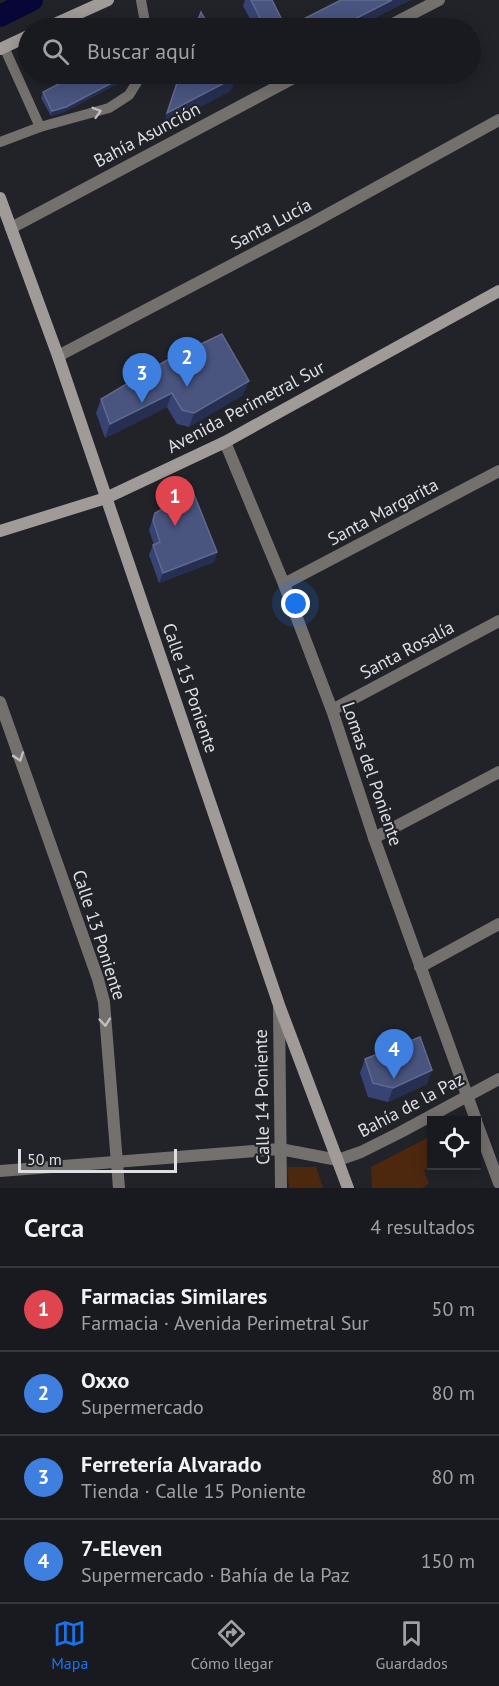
<!DOCTYPE html>
<html lang="es">
<meta charset="utf-8">
<style>
:root{--surface:#191a1f;--page:#26272c;--text:#f1f3f6;--muted:#9fa1a4;--line:#37383d;--accent:#1a73e8}
body{margin:0;font-family:"PT Sans",sans-serif;background:var(--page);color:var(--text)}
.controls{position:absolute;right:18px;bottom:18px;display:grid;overflow:hidden;border-radius:0px;box-shadow:0 3px 15px #0003}
.controls button{width:54px;height:54px;display:grid;place-items:center;padding:0;border:0;border-bottom:2px solid var(--line);background:var(--surface);color:var(--text);font:30px sans-serif}
.scale{position:absolute;left:18px;bottom:15px;width:159px;box-sizing:border-box;padding-left:6px;border:3px solid #dedfe3;border-top:0;font-size:16px;line-height:21px;white-space:nowrap;color:#dedfe3;-webkit-text-stroke:4px #212329;paint-order:stroke}
.you{position:absolute;left:296px;top:604px;width:21px;height:21px;margin:-15px;border:4px solid #fff;border-radius:50%;background:#1a73e8;box-shadow:0 0 0 9px #1a73e833}
.badge{display:grid;place-items:center;width:39px;height:39px;border-radius:50%;background:var(--accent);color:#fff;font-size:20px;font-weight:700}
.pin{position:absolute;translate:-50% -50px;filter:drop-shadow(0 2px 3px #0008)}
.pin::after{content:'';position:absolute;top:32px;width:21px;height:18px;background:inherit;clip-path:polygon(0 0,100% 0,50% 100%)}
.list{margin:0;padding:0;list-style:none}
h2{display:flex;justify-content:space-between;align-items:center;height:78px;margin:0;padding:0 24px;font-size:26px}
h2 small{font-size:20px;font-weight:400;color:var(--muted)}
.list li{display:grid;grid-template-columns:39px 1fr auto;gap:18px;align-items:center;box-sizing:border-box;height:84px;padding:0 24px;border-top:2px solid var(--line)}
.list b{display:block;font-size:22px;white-space:nowrap}
.list p{margin:0;font-size:20px;white-space:nowrap;color:var(--muted)}
.list em{font-size:20px;font-style:normal;color:var(--muted)}
.icon{flex:none;width:33px;height:33px;fill:none;stroke:currentColor;stroke-width:2;stroke-linecap:round;stroke-linejoin:round}
.map{position:relative;flex:none;width:499px;height:1188px;overflow:hidden}
.search{position:absolute;background:var(--surface);box-shadow:0 3px 15px #0003;left:18px;right:18px;top:18px;height:66px;display:flex;align-items:center;gap:15px;box-sizing:border-box;padding:0 21px;border-radius:33px;color:var(--muted);font-size:22px}
.sheet{height:414px;background:var(--surface)}
nav{display:flex;justify-content:space-around;align-items:center;box-sizing:border-box;height:84px;border-top:2px solid var(--line);background:var(--surface);font-size:16px;color:var(--muted)}
nav a{display:grid;justify-items:center;gap:3px}
nav .on{color:var(--accent)}
.map>svg:first-child{display:block}
.green{fill:#4e270f}
.lines{fill:none;stroke-linecap:round;stroke-linejoin:round}
.canal{stroke:#060637;stroke-width:22}
.lane{stroke:#73706e;stroke-width:10}
.street{stroke:#73706e;stroke-width:12}
.secondary{stroke:#a09b98;stroke-width:12}
.wall{fill:#374373}
.shaded-wall{fill:#262f51}
.building{fill:#49547f;stroke:#60698f;stroke-width:1.5}
.oneway{stroke:#bebec0}
.labels{text-anchor:middle;stroke-width:4.5;stroke-linejoin:round;paint-order:stroke}
.street-label{font-size:18px;fill:#dedfe3;stroke:#212329}
</style>
<div class="map">
<svg width="499" height="1188" viewBox="0 0 499 1188">
<rect width="100%" height="100%" fill="#212329"/>
<g class="green">
<polygon points="431,1136 432,1166 435,1166 424,1170 429,1184 422,1188 372,1188 371,1167"/>
<polygon points="287,1167 316,1167 323,1188 289,1188"/>
</g>
<g class="lines">
<polyline class="canal" points="0,16 32,0"/>
<g class="lane">
<polyline points="141,0 146,28"/>
<polyline points="4,47 40,127"/>
<polyline points="0,142 40,127 109,108 129,95 142,74"/>
</g>
<g class="street">
<polyline points="385,28 439,0"/>
<polyline points="11,228 301,74"/>
<polyline points="58,356 310,224 499,120"/>
<polyline points="225,442 284,584 332,710 374,838 476,1120"/>
<polyline points="284,584 499,471"/>
<polyline points="0,702 98,979 104,1002 119,1188"/>
<polyline points="332,710 499,621"/>
<polyline points="374,838 499,772"/>
<polyline points="420,967 499,924"/>
<polyline points="279,1006 281,1188"/>
<polyline points="476,1121 499,1183"/>
<polyline points="0,1171 280,1149 338,1160 361,1152 399,1133 499,1079"/>
</g>
<g class="secondary">
<polyline points="46,28 108,0"/>
<polyline points="0,49 28,36"/>
<polyline points="0,198 58,356 279,1005 348,1188"/>
<polyline points="0,531 106,498 225,442 499,291"/>
</g>
</g>
<g class="wall">
<polygon points="245,0 251,0 286,28 341,0 410,0 355,28 255,28 243,6"/>
<polygon points="127,75 125,80 64,112 51,116 41,98 43,92"/>
<polygon points="169,359 243,395 189,427 177,424 167,407 105,438 96,413 101,399"/>
<polygon points="155,513 217,552 214,562 159,583 149,555 153,545 154,545 149,530"/>
<polygon points="365,1059 427,1084 388,1102 368,1097 360,1073"/>
</g>
<g class="shaded-wall">
<polygon points="392,0 410,0 355,28 337,28"/>
<polygon points="127,75 125,80 64,112 51,116 52,111"/>
<polygon points="236,77 231,91 162,127 167,113"/>
<polygon points="249,381 243,395 189,427 194,413"/>
<polygon points="172,393 167,407 105,438 110,424"/>
<polygon points="217,552 214,562 159,583 163,573"/>
<polygon points="432,1070 427,1084 388,1102 393,1088"/>
</g>
<g class="building">
<polygon points="251,0 272,0 286,28 341,0 392,0 337,28 265,28"/>
<polygon points="201,12 210,28 195,28"/>
<polygon points="78,74 127,74 127,75 66,107 52,111 43,92"/>
<polygon points="180,74 235,74 236,77 167,113"/>
<polygon points="222,334 249,381 194,413 182,410 172,393 110,424 101,399 169,359"/>
<polygon points="193,492 217,552 163,573 153,545 160,542 153,520 155,513"/>
<polygon points="420,1037 432,1070 393,1088 373,1083 365,1059"/>
</g>
<defs><path id="oneway-chevron" d="M-2-3.5L2.5 0L-2 3.5" fill="none" stroke-width="1.6" stroke-linecap="round" stroke-linejoin="round" transform="scale(1.5)"/></defs>
<g class="oneway">
<use href="#oneway-chevron" transform="translate(97 112) rotate(-16)"/>
<use href="#oneway-chevron" transform="translate(19 757) rotate(71)"/>
<use href="#oneway-chevron" transform="translate(105 1022) rotate(85)"/>
</g>
<g class="labels">
<g class="street-label">
<text transform="translate(147 135) rotate(-28)" y="6">Bahía Asunción</text>
<text transform="translate(271 224) rotate(-28)" y="6">Santa Lucía</text>
<text transform="translate(246 407) rotate(-28)" y="6">Avenida Perimetral Sur</text>
<text transform="translate(383 512) rotate(-28)" y="6">Santa Margarita</text>
<text transform="translate(407 650) rotate(-28)" y="6">Santa Rosalía</text>
<text transform="translate(190 688) rotate(71)" y="6">Calle 15 Poniente</text>
<text transform="translate(372 774) rotate(71)" y="6">Lomas del Poniente</text>
<text transform="translate(99 935) rotate(72)" y="6">Calle 13 Poniente</text>
<text transform="translate(262 1097) rotate(-91)" y="6">Calle 14 Poniente</text>
<text transform="translate(411 1105) rotate(-28)" y="6">Bahía de la Paz</text>
</g>
</g>
</svg>
<div class="controls">
<button><svg class="icon" aria-label="locate" viewBox="0 0 24 24"><circle cx="12" cy="12" r="6"/><path d="M12 2v4M12 18v4M2 12h4M18 12h4"/></svg></button>
</div>
<div class="scale">50 m</div>
<div class="you"></div>
<div class="pin badge" style="left:175px;top:526px;background:#e0444e">1</div>
<div class="pin badge" style="left:187px;top:387px;background:#3f7fe0">2</div>
<div class="pin badge" style="left:142px;top:403px;background:#3f7fe0">3</div>
<div class="pin badge" style="left:394px;top:1079px;background:#3f7fe0">4</div>
<div class="search"><svg class="icon" aria-label="search" viewBox="0 0 24 24"><circle cx="10" cy="10" r="6"/><path d="M15 15l6 6"/></svg>Buscar aquí</div>
</div>
<section class="sheet">
<h2>Cerca<small>4 resultados</small></h2>
<ul class="list">
<li><span class="badge" style="background:#e0444e">1</span><div><b>Farmacias Similares</b><p>Farmacia · Avenida Perimetral Sur</p></div><em>50 m</em></li>
<li><span class="badge" style="background:#3f7fe0">2</span><div><b>Oxxo</b><p>Supermercado</p></div><em>80 m</em></li>
<li><span class="badge" style="background:#3f7fe0">3</span><div><b>Ferretería Alvarado</b><p>Tienda · Calle 15 Poniente</p></div><em>80 m</em></li>
<li><span class="badge" style="background:#3f7fe0">4</span><div><b>7-Eleven</b><p>Supermercado · Bahía de la Paz</p></div><em>150 m</em></li>
</ul>
</section>
<nav>
<a class="on"><svg class="icon" aria-label="map" viewBox="0 0 24 24"><path d="M3 6l6-2 6 2 6-2v14l-6 2-6-2-6 2zM9 4v14M15 6v14"/></svg>Mapa</a>
<a><svg class="icon" aria-label="directions" viewBox="0 0 24 24"><path d="M12 3l9 9-9 9-9-9zM9 14v-3h6M13 9l2 2-2 2"/></svg>Cómo llegar</a>
<a><svg class="icon" aria-label="saved" viewBox="0 0 24 24"><path d="M7 4h10v16l-5-4-5 4z"/></svg>Guardados</a>
</nav>
